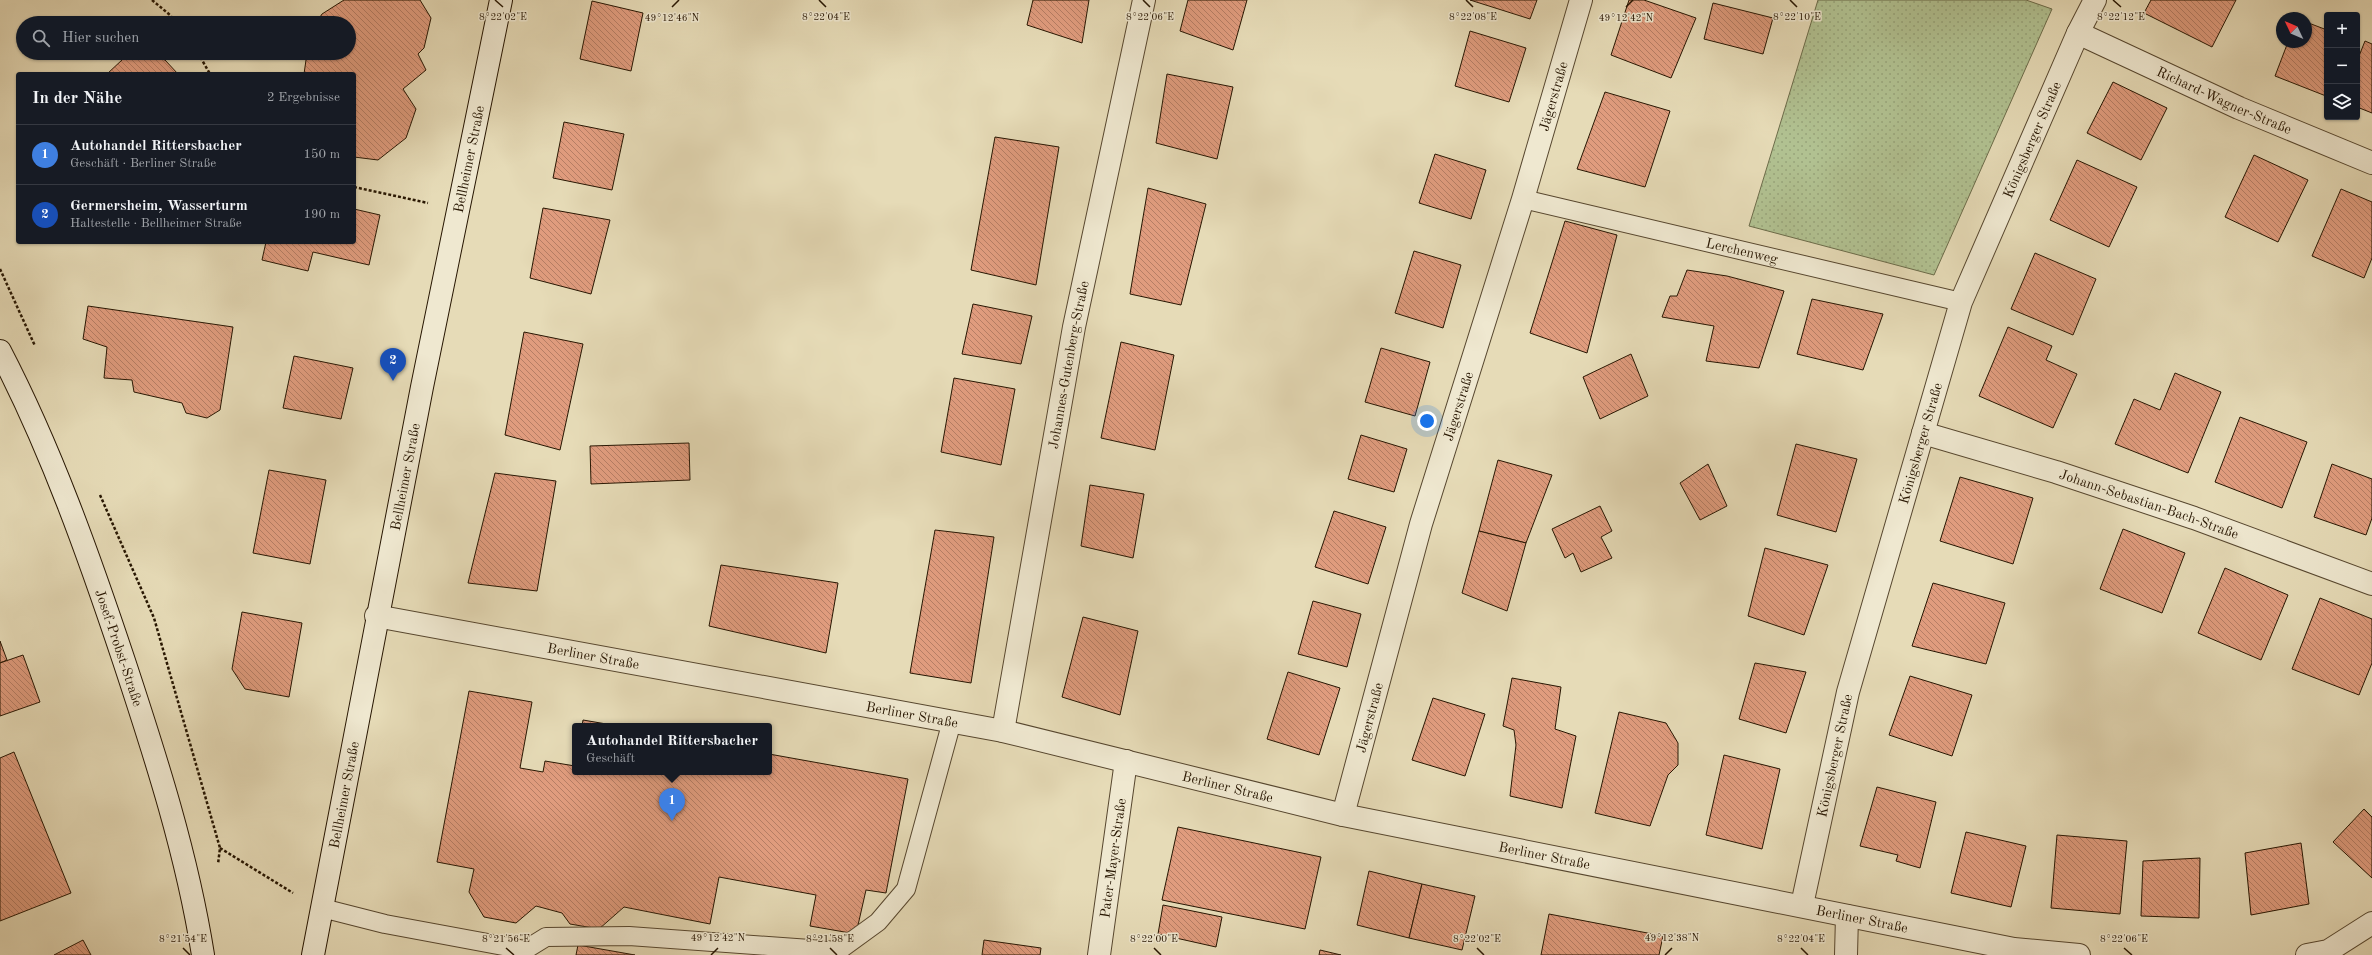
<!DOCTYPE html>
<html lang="de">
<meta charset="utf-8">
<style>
:root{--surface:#171b24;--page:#20242c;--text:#f1f3f6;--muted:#9ea1a6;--line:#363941;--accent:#c59692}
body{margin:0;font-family:"Old Standard TT",serif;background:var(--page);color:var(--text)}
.controls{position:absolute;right:12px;top:12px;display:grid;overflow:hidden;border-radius:4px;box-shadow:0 1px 3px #0004}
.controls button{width:36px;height:36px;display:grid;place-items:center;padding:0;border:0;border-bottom:1px solid var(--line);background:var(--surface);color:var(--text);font:20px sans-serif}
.compass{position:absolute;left:2276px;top:12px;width:36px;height:36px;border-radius:50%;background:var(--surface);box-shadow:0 1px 3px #0004;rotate:314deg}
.you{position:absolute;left:1427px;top:421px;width:14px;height:14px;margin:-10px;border:3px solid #fff;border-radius:50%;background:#1a73e8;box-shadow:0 0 0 6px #1a73e833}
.badge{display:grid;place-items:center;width:26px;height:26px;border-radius:50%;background:var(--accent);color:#fff;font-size:13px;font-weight:700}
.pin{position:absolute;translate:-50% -33px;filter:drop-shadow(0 1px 2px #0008)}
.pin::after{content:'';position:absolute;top:21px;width:14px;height:12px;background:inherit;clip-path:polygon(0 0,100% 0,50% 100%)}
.popup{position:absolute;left:572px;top:723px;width:200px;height:52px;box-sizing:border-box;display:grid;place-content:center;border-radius:4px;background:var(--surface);filter:drop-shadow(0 1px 3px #0005);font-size:13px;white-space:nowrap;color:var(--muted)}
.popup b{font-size:15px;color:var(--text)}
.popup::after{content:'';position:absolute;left:50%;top:100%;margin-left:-8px;border:8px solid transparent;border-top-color:var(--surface)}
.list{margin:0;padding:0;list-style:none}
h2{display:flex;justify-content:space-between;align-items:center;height:52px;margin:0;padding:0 16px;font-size:17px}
h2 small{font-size:13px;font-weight:400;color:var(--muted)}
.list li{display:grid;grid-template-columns:26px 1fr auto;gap:12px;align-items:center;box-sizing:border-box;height:60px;padding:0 16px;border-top:1px solid var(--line)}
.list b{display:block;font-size:15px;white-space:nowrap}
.list p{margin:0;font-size:13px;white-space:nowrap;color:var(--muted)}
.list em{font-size:13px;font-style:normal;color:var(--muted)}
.icon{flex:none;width:22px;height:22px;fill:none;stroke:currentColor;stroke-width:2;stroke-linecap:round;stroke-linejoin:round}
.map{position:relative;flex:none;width:2372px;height:955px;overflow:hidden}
.search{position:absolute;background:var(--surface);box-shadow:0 1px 3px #0004;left:16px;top:16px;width:340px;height:44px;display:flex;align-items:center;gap:10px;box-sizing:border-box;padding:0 14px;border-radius:22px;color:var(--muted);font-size:15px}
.panel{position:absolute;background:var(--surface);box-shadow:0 1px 3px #0004;left:16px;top:72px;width:340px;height:172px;border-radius:4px}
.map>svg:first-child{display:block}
.grass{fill:url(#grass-dots);stroke:#6c6c4a}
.building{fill:url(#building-back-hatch);stroke:#271602}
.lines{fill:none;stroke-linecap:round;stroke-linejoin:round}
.lane-casing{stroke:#57472f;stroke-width:20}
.street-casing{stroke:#57472f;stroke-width:24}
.secondary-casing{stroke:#271602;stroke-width:24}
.path{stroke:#271602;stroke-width:2.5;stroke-dasharray:3 2;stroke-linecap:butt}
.lane{stroke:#efe8d0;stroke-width:18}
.street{stroke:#efe8d0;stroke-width:22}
.secondary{stroke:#efe8d0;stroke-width:22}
.ticks{fill:none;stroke:#271602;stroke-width:1.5}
.labels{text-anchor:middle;stroke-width:3;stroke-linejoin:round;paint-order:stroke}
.street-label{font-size:14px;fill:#271602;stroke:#efe8d0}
.ticks-label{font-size:10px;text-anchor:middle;fill:#271602;stroke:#efe8d0;stroke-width:3;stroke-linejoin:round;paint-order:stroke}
</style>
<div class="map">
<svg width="2372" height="955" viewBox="0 0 2372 955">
<defs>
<pattern id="grass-dots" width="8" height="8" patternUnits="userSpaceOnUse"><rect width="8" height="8" fill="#b1c191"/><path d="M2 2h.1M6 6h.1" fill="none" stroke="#98a57b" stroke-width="1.8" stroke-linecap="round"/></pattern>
<pattern id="building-back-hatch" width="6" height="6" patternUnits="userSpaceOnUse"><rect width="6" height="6" fill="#e09c7e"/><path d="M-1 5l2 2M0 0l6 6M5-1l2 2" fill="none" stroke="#b67e65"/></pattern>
</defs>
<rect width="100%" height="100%" fill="#e6dbb7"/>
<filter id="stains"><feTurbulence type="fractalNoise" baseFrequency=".005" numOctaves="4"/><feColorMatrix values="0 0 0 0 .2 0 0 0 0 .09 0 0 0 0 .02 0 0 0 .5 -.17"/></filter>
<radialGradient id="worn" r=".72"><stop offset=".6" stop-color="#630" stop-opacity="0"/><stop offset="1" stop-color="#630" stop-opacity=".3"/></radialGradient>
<polygon class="grass" points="1818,0 2026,0 2052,9 1934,275 1749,226"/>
<g class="building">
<polygon points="344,0 420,0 431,18 424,48 418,54 426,70 403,89 416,109 406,138 378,160 354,157 354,74 304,74 307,53 349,53 349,23 316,23 322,14"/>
<polygon points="1033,0 1089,0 1082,43 1027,25"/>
<polygon points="1188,0 1247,0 1233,50 1180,31"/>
<polygon points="1470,0 1537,0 1530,19"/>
<polygon points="1629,0 1644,0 1696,18 1671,78 1611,55"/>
<polygon points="2151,0 2236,0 2212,47 2144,13"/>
<polygon points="592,1 643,13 631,71 580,59"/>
<polygon points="1713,3 1773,18 1763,54 1704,39"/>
<polygon points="2306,22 2327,30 2326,96 2275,76 2288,42 2306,42"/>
<polygon points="1470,31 1526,48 1509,102 1455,86"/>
<polygon points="2365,41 2372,44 2372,113 2357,107 2357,61"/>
<polygon points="144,54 165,60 178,74 107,74 123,59"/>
<polygon points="1167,74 1233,87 1217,159 1156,143"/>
<polygon points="2113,82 2167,108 2141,160 2087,133"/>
<polygon points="1605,92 1670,111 1645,187 1577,169"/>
<polygon points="564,122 624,134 612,190 553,178"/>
<polygon points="995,137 1059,147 1036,285 971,270"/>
<polygon points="1435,154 1486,170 1471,219 1419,203"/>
<polygon points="2254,155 2308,180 2278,242 2225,217"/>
<polygon points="2077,160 2137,187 2109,247 2050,220"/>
<polygon points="1148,188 1206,204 1181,305 1130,294"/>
<polygon points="2341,189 2372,202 2372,258 2364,278 2312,256"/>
<polygon points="543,208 610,220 591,294 530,278"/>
<polygon points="354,209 380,215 369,265 313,252 308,271 262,260 266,242 354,242"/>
<polygon points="1565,221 1617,235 1587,353 1530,333"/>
<polygon points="1414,251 1461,265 1443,328 1395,313"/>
<polygon points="2035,253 2096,279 2073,335 2011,309"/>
<polygon points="1687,270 1727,276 1784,291 1759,368 1706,361 1714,326 1662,317 1670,296 1677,296"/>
<polygon points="1812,299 1883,314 1863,370 1797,354"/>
<polygon points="973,304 1032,316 1021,364 962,354"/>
<polygon points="88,306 233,327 220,410 207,418 186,413 182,403 134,392 132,380 104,378 107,347 83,339"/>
<polygon points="2008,327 2052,346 2046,360 2077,374 2053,428 1979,396"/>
<polygon points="524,332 583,344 560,450 505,435"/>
<polygon points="1121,342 1174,355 1155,450 1101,438"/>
<polygon points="1381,348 1430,362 1415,416 1365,402"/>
<polygon points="1631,354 1648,396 1600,419 1583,377"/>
<polygon points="294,356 353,368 341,419 283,408"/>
<polygon points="2175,373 2221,392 2188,473 2115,444 2134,399 2160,410"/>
<polygon points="954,378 1015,389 1001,465 941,452"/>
<polygon points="2240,417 2307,442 2282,508 2215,482"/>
<polygon points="1361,435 1407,449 1394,492 1348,479"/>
<polygon points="689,443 690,480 591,484 590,446"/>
<polygon points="1796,444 1857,459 1836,532 1777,515"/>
<polygon points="1498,460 1552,475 1526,543 1479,531"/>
<polygon points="1708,464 1727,506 1700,520 1680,483"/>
<polygon points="2332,464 2372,479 2372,518 2366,535 2314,517"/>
<polygon points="269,470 326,480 310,564 253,553"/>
<polygon points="495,473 556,481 537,591 468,583"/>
<polygon points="1960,477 2033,498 2013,564 1940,541"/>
<polygon points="1090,485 1144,494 1133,558 1081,546"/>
<polygon points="1600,506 1612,531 1601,537 1612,558 1581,572 1573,553 1565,558 1552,529"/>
<polygon points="1334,511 1386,527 1368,584 1315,567"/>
<polygon points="2123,529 2185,553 2162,613 2100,589"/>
<polygon points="935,530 994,537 971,683 910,673"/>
<polygon points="1479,531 1526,543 1507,611 1462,593"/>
<polygon points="1765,548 1828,565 1804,635 1748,616"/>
<polygon points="721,565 838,583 826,653 709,626"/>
<polygon points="2225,568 2288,595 2261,660 2198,633"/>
<polygon points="1933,583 2005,603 1986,664 1912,646"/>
<polygon points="2320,598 2372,619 2372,663 2359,695 2292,669"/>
<polygon points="1313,601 1361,614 1347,667 1298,654"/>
<polygon points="242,612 302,623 289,697 245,689 232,669"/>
<polygon points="1083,617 1138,631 1120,715 1062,697"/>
<polygon points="0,641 7,660 0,663"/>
<polygon points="23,655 40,702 0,716 0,663"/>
<polygon points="1755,663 1806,672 1786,733 1739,719"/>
<polygon points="1288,672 1340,688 1319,755 1267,739"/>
<polygon points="1910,676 1972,695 1952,756 1889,735"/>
<polygon points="1512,678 1561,687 1555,729 1576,736 1562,808 1510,796 1516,745 1514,730 1503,726"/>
<polygon points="469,691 532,702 520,768 543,772 545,761 575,766 575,764 575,772 769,772 769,754 908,779 886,893 866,890 856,934 810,926 816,895 719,877 710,924 624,907 599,929 570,924 562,913 536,906 516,923 484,917 469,892 474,869 437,862"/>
<polygon points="1433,698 1485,714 1465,776 1412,760"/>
<polygon points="1619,712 1666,723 1678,743 1678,765 1668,775 1650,826 1595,813"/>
<polygon points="583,720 618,726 582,726"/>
<polygon points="14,752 71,893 0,921 0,758"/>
<polygon points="1724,755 1780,769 1762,849 1706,835"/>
<polygon points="1877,787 1936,802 1920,868 1896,861 1898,855 1860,846"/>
<polygon points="2364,809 2372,817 2372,878 2333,842"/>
<polygon points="1178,827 1321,857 1305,929 1162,900"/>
<polygon points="1966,832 2026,846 2011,907 1951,893"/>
<polygon points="2057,835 2127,841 2120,914 2051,908"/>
<polygon points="2301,843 2309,904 2251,915 2245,853"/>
<polygon points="2200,858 2199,918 2141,916 2143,861"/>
<polygon points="1369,871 1422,884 1409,938 1357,925"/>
<polygon points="1422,884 1475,896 1462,950 1409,938"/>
<polygon points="1163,905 1222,917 1216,947 1158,934"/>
<polygon points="1549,914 1663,936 1659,955 1541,955"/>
<polygon points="83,940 91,955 54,955"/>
<polygon points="984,940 1041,948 1040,955 982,955"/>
<polygon points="578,945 635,955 576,955"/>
<polygon points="1320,950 1341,955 1319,955"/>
</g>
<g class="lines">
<defs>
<g id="lane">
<path id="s1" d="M1523,199L1961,302"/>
<polyline points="322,908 385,924 525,950 546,937 629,936 838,951 878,922 906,889 952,721"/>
</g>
<g id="street">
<path id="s2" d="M2078,33L2239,108L2372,163"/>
<path id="s3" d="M1923,433L2056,472L2194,518L2372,584"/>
<path id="s4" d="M376,616L1003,731L1343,815L2014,949L2079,955"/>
<path id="s5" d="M1003,731L1074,327L1144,0"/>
<path id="s6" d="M1343,815L1421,524L1523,199L1581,0"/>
<path id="s7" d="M1802,905L1848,692L1961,302L2078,33L2095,0"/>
<path id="s8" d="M1099,955L1126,761"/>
<polyline points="1846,955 1847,916"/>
<polyline points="2307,955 2328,951 2372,923"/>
</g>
<g id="secondary">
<path id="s9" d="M0,351C51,449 89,556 124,661C156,758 187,854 203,955"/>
<path id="s10" d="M313,955L422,387L501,0"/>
</g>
</defs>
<use href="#lane" class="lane-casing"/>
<use href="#street" class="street-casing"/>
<use href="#secondary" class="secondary-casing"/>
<g class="path">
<polyline points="152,0 170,15 176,23"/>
<polyline points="198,53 210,74"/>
<polyline points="354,187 428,203"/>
<polyline points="0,269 35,346"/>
<polyline points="100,495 154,618 220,848 218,864"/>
<polyline points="220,848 293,893"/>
</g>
<use href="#lane" class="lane"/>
<use href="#street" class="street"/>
<use href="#secondary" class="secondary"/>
</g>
<path class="ticks" d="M495,0L503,7M819,0L826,7M1143,0L1150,7M1466,0L1473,7M1790,0L1797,7M2113,0L2121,7M672,7L679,0M1626,7L1633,0M183,948L190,955M506,948L514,955M830,948L837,955M1154,948L1161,955M1477,948L1484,955M1801,948L1808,955M2124,948L2132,955M711,955L718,948M1665,955L1672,948"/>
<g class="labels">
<g class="street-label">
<text dy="5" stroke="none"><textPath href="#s6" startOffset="749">Jägerstraße</textPath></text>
<text dy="5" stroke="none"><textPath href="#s2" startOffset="161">Richard-Wagner-Straße</textPath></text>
<text dy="5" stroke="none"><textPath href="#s7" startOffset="801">Königsberger Straße</textPath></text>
<text dy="5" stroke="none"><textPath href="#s10" startOffset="811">Bellheimer Straße</textPath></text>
<text dy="5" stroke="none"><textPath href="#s1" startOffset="225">Lerchenweg</textPath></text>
<text dy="5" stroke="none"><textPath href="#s5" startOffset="372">Johannes-Gutenberg-Straße</textPath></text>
<text dy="5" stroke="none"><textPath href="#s6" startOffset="425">Jägerstraße</textPath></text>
<text dy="5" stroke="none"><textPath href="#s7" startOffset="477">Königsberger Straße</textPath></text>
<text dy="5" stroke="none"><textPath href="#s10" startOffset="487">Bellheimer Straße</textPath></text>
<text dy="5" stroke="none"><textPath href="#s3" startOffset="237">Johann-Sebastian-Bach-Straße</textPath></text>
<text dy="5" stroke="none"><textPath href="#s9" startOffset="320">Josef-Probst-Straße</textPath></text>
<text dy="5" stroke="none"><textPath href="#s4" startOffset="221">Berliner Straße</textPath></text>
<text dy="5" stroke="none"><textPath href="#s4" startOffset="545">Berliner Straße</textPath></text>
<text dy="5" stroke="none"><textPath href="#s6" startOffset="101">Jägerstraße</textPath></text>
<text dy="5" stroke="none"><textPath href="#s7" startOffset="153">Königsberger Straße</textPath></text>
<text dy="5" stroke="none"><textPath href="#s4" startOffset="869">Berliner Straße</textPath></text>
<text dy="5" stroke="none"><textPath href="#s10" startOffset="163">Bellheimer Straße</textPath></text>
<text dy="5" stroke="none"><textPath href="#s4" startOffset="1193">Berliner Straße</textPath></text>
<text dy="5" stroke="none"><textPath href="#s8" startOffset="98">Pater-Mayer-Straße</textPath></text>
<text dy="5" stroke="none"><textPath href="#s4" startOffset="1517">Berliner Straße</textPath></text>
</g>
</g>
<g class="ticks-label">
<text x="2121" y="20">8°22'12"E</text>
<text x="503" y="20">8°22'02"E</text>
<text x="826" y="20">8°22'04"E</text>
<text x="1150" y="20">8°22'06"E</text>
<text x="1473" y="20">8°22'08"E</text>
<text x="1797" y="20">8°22'10"E</text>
<text x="672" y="21">49°12'46"N</text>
<text x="1626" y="21">49°12'42"N</text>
<text x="718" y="941">49°12'42"N</text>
<text x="1672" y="941">49°12'38"N</text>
<text x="183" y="942">8°21'54"E</text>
<text x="506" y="942">8°21'56"E</text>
<text x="830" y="942">8°21'58"E</text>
<text x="1154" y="942">8°22'00"E</text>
<text x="1477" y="942">8°22'02"E</text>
<text x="1801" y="942">8°22'04"E</text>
<text x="2124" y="942">8°22'06"E</text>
</g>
<rect width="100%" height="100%" filter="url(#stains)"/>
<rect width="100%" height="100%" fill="url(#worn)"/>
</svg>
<div class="controls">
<button>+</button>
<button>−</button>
<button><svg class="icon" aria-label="layers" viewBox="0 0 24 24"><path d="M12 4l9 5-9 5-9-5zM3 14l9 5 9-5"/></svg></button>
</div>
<svg class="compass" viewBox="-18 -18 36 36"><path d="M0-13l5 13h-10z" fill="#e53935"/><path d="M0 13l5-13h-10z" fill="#9ea1a6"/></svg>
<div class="you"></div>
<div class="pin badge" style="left:672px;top:821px;background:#3f7fe0">1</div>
<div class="popup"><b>Autohandel Rittersbacher</b>Geschäft</div>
<div class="pin badge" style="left:393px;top:381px;background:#1a4fb4">2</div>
<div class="search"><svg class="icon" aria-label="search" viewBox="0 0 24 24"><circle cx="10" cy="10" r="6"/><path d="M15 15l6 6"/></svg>Hier suchen</div>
<section class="panel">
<h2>In der Nähe<small>2 Ergebnisse</small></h2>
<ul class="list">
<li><span class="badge" style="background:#3f7fe0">1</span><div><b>Autohandel Rittersbacher</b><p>Geschäft · Berliner Straße</p></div><em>150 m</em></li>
<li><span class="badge" style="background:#1a4fb4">2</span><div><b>Germersheim, Wasserturm</b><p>Haltestelle · Bellheimer Straße</p></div><em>190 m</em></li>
</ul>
</section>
</div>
